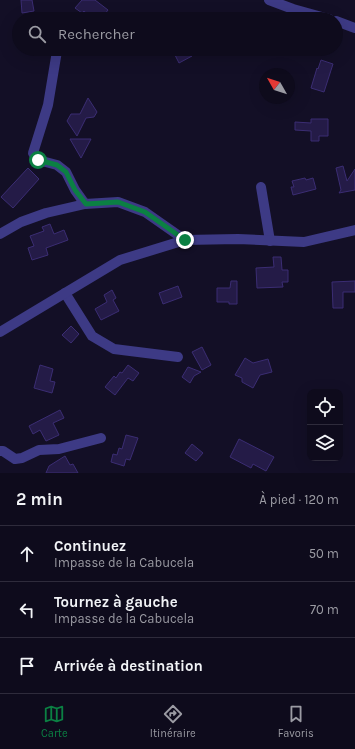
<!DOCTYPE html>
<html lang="fr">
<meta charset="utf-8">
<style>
:root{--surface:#0e0b1c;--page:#1c1929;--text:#f1f3f6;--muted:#9b9ba3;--line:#2e2b3b;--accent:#0b8043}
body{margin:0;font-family:Karla,sans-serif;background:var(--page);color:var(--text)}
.controls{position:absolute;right:12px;bottom:12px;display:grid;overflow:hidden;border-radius:8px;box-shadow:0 4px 16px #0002}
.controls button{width:36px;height:36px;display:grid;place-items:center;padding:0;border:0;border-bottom:1px solid var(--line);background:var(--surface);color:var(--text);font:20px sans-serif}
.compass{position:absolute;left:259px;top:68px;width:36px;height:36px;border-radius:50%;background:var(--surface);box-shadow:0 4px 16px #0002;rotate:309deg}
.stop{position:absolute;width:12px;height:12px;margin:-9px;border:3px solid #0b8043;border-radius:50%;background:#fff}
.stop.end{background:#0b8043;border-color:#fff;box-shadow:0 1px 4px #0008}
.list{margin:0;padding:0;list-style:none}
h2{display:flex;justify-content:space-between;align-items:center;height:52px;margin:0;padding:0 16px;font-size:17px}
h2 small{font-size:13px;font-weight:400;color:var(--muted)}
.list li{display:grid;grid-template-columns:26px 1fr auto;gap:12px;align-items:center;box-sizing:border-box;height:56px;padding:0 16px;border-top:1px solid var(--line)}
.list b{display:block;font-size:15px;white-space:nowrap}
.list p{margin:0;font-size:13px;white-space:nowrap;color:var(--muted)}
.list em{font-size:13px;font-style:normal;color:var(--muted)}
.icon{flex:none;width:22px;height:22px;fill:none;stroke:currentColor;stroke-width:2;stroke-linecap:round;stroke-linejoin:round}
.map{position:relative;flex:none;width:355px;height:473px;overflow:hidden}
.search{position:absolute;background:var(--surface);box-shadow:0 4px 16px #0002;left:12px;right:12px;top:12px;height:44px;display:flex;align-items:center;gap:10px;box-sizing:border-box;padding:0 14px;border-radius:22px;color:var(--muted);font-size:15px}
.sheet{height:220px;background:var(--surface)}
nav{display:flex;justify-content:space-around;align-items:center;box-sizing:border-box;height:56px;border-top:1px solid var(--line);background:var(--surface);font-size:11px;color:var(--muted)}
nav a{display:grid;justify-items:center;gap:2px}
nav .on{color:var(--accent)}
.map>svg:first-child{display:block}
.building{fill:#241b47;stroke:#3b2d73}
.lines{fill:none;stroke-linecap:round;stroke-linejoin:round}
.minor{stroke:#3d3a85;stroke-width:10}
.route{stroke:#0b8043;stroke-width:5}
</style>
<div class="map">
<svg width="355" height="473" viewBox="0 0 355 473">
<rect width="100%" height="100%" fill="#130f26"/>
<g class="building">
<polygon points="21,0 32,0 34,11 22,13"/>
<polygon points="82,0 95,0 108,10 101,19 93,19 84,11 82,13 75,8"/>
<polygon points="172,49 189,49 192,56 179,63"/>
<polygon points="321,60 333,64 324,92 311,88 317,68 318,69"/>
<polygon points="88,98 97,112 94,117 86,118 77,136 67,121 71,114 80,114"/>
<polygon points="311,119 328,119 328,136 319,136 319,141 311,141 311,131 295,130 295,122 311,123"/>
<polygon points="70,139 91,139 81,158"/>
<polygon points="343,166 347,181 355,169 355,190 339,193 341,190 336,168"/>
<polygon points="28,168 39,179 13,208 1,197"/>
<polygon points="305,178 306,180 313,178 316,189 293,195 291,187 294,187 292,181"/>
<polygon points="50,224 54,234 64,230 68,240 46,248 48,255 32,260 28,248 34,246 30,236 44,231 42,227"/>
<polygon points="273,257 281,257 282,270 288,270 288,282 282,282 283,287 257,288 256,268 274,267"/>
<polygon points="231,281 237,281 237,304 229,304 229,302 217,302 217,288 230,288"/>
<polygon points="355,281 355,292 343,292 343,308 333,308 332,282"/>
<polygon points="178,286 182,297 163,304 159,293"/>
<polygon points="112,290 116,298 113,300 119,311 101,320 95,309 107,302 104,295"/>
<polygon points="71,326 79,334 71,343 62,335"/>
<polygon points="202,347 211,365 202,370 192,352"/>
<polygon points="245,358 253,363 268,359 272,372 260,375 253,388 242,382 242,378 235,375"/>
<polygon points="40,365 53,369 50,381 55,382 52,393 34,388"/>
<polygon points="128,365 139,373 133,381 128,378 115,395 105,387 114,376 116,378 120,372 122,373"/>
<polygon points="188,367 201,372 194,376 190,383 182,377"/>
<polygon points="60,410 64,418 53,423 59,435 46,441 40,430 33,434 29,426"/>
<polygon points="126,435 138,438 130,460 126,459 124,466 111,462 113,454 117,455 119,448 122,449"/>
<polygon points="239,439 274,457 266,471 253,464 251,468 230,457"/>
<polygon points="192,444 203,453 196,461 185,453"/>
<polygon points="65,456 70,465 73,464 78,473 46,473 49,466"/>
</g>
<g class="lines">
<g class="minor">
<polyline points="269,0 293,9 329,19"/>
<polyline points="336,21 355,28"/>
<polyline points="57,51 48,105 33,153 38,160 57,165 66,172 75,190 85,204 118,202 145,212 185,240"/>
<polyline points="261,187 270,241"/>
<polyline points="0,234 21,222 46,213 85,204"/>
<polyline points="65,293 92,336 114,349 178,357"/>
<polyline points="0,332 120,260 185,240 238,239 304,242 355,230"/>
<polyline points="0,451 3,451 15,459 22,458 39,450 59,449 101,438"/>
</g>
</g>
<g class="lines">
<polyline class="route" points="38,160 57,165 66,172 75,190 86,204 118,202 145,212 185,240"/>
</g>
</svg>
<div class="controls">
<button><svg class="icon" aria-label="locate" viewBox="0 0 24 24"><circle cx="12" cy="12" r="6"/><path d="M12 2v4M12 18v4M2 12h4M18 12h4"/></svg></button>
<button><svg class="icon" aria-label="layers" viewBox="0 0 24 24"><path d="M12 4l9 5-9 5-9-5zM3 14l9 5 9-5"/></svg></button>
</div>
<svg class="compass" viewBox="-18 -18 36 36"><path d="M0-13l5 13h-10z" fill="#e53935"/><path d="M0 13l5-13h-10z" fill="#9b9ba3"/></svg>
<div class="stop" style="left:38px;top:160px"></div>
<div class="stop end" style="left:185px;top:240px"></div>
<div class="search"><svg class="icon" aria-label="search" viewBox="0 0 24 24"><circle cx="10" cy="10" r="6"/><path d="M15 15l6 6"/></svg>Rechercher</div>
</div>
<section class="sheet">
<h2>2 min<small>À pied · 120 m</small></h2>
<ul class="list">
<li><svg class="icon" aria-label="ahead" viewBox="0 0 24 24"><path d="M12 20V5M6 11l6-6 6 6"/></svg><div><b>Continuez</b><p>Impasse de la Cabucela</p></div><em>50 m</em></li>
<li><svg class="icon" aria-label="left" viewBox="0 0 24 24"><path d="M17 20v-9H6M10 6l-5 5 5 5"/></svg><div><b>Tournez à gauche</b><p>Impasse de la Cabucela</p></div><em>70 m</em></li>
<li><svg class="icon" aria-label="arrive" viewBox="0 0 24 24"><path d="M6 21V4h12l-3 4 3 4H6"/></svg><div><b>Arrivée à destination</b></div></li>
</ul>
</section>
<nav>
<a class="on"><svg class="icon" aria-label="map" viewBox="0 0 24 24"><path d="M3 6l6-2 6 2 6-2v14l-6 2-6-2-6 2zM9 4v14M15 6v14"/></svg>Carte</a>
<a><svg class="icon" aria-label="directions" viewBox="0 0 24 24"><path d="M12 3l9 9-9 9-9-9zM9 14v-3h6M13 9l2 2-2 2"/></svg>Itinéraire</a>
<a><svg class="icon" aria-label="saved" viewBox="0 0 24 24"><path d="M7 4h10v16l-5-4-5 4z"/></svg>Favoris</a>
</nav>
